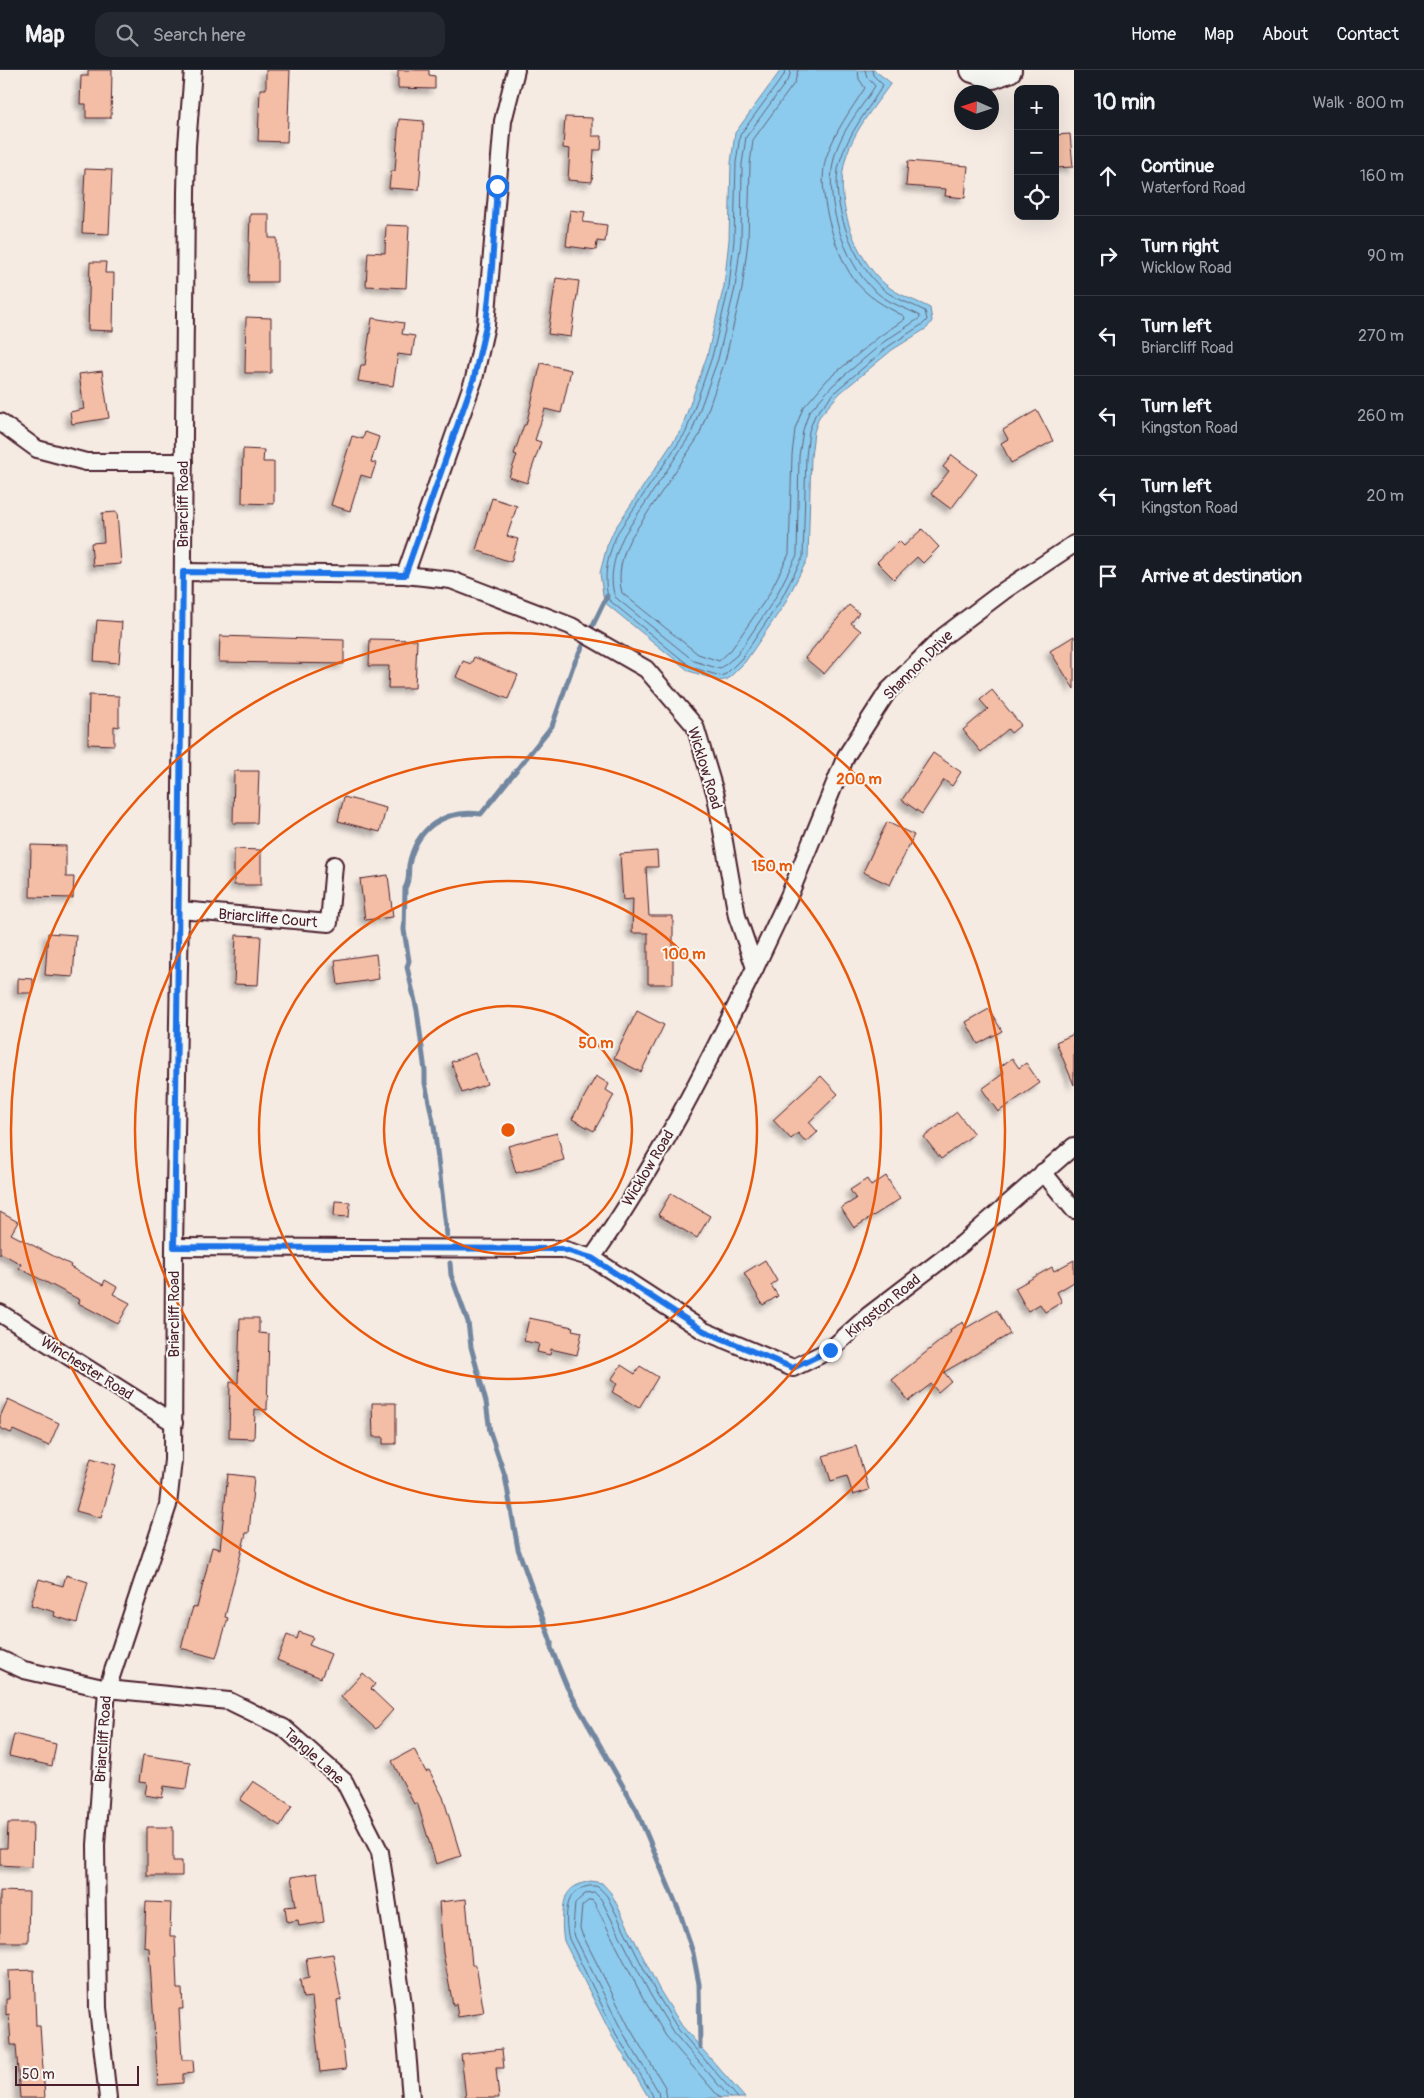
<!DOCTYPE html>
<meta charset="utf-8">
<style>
:root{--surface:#171b24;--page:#242831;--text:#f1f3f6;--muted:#9ea1a6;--line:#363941}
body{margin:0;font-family:Pangolin,sans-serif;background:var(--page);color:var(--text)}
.controls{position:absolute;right:15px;top:15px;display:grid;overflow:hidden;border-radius:10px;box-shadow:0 5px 20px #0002}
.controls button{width:45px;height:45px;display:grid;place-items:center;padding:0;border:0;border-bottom:1px solid var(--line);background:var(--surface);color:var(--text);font:25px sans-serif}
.compass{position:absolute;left:954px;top:15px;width:45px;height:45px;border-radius:50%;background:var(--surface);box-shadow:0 5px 20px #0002;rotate:273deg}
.scale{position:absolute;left:15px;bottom:12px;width:124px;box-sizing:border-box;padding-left:5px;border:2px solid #4a1f2b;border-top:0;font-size:14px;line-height:18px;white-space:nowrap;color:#4a1f2b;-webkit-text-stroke:4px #f6f6f2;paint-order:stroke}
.stop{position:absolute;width:15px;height:15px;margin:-11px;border:4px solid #1a73e8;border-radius:50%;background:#fff}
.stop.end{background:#1a73e8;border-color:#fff;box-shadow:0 1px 5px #0008}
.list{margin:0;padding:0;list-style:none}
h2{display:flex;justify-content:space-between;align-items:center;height:65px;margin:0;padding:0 20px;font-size:21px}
h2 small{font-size:16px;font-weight:400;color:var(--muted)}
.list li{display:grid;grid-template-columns:32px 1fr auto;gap:15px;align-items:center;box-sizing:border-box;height:80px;padding:0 20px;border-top:1px solid var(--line)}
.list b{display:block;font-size:19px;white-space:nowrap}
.list p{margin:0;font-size:16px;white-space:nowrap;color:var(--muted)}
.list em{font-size:16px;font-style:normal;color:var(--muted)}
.icon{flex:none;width:28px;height:28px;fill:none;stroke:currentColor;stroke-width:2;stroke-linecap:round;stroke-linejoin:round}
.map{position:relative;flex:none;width:1074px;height:2028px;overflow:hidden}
header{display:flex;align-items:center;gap:30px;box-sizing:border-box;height:70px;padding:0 25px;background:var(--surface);border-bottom:1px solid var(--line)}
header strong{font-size:24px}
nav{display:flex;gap:28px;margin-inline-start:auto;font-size:18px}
.search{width:350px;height:45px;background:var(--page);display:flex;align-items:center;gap:12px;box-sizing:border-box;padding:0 18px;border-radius:15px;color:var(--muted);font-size:19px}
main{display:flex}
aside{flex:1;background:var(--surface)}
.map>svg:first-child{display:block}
.water{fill:#8ccbed;stroke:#72869f}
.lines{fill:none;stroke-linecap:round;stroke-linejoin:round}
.shore{stroke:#646479;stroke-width:1}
.stream{stroke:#72869f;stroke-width:5}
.building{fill:#f3bea5;stroke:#4a1f2b;filter:url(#shadow)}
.street-casing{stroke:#4a1f2b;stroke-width:20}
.secondary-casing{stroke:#4a1f2b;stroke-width:28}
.street{stroke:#f6f6f2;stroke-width:16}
.secondary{stroke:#f6f6f2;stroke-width:24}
.route{stroke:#1a73e8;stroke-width:6}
.ring{fill:none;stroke:#e8590c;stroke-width:2.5}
.labels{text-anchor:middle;stroke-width:4;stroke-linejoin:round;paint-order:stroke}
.street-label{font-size:15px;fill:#4a1f2b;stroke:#f6f6f2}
.centre{fill:#e8590c;stroke:#f6f6f2;stroke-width:2.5}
.ring-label{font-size:15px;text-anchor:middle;font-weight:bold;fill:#e8590c;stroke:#f6f6f2;stroke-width:4;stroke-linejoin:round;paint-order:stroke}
</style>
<header>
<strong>Map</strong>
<div class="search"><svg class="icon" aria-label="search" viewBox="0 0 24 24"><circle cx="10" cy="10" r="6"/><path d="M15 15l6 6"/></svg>Search here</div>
<nav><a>Home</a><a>Map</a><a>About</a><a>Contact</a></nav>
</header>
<main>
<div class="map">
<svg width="1074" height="2028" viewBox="0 0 1074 2028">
<defs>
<filter id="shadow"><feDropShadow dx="-4.5" dy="4.5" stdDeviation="2.5" flood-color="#0004"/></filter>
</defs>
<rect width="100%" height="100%" fill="#f5ebe3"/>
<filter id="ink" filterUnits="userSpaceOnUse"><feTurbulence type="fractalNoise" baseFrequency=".02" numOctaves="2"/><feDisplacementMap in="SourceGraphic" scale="10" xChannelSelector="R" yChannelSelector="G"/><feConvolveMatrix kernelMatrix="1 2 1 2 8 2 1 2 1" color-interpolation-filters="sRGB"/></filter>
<g filter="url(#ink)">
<g class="water">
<path d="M781,0H874L891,13C874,37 850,65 844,95C836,134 856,190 886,215C898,225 917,231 930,238L932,251L927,258L892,280L840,323L819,347L814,362L811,387L808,488L784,535L745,592L728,609L720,611L689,601L604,532L600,503L607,476L614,460L681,360L707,286L724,216L729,170L731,93L735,63Z"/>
<path d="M591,1811L602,1813L611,1823L659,1919L682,1956L745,2028H649L612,1966L564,1871C562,1861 562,1853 563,1843C564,1822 571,1815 591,1811Z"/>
</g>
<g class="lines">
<g class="shore">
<path d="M785,0L784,5L740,65L736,93L734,170L729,217L712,287L686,362L618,462C608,484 602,507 609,530L691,597L720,606L726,604L742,588L779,533L803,487L806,387L809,361L815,345L837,320L889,276L923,254L927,250L925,241C912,234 895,229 884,220C854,196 828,129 840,91C849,62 868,40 883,15L873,5L872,0"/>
<path d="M791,0L789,8L746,67L742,94L741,171L735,218L718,289L691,364L624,465C615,485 608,506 615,527L694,591L720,599L737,585L774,530L797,485L799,386L803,360L809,342L833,315L885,271L920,248L919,245C907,239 892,234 881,226C846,201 825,134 833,93C838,64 860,40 875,16L867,7L865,0"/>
<path d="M798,0L795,12L753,70L750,94L748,171L742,219L725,291L699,366L630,469C622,486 617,504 622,523L698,584L719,591L731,580L768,526L789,484L792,385L795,359L803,338L828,309L880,266L905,249L904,246C884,236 866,226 853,208C834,181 816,120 826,88C835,61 850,41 865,18L859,9L858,0"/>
<path d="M653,2028L652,2024L616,1964L569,1869C566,1858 565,1839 570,1829C574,1820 589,1813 598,1817C601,1819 604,1823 607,1826L655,1921L678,1959L738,2028"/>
<polyline points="659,2028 658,2021 622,1961 575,1867 573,1859 575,1833 585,1824 595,1823 601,1829 650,1924 673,1962 730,2028"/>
<polyline points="667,2028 665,2017 629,1957 582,1864 580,1858 582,1836 588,1831 592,1830 595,1834 643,1928 666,1966 720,2028"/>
</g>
<g class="stream">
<path d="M447,1165L434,1056L425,1013V1001L417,940L407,897L409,891L404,860L405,818C410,810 408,803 409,795C416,758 444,739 481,744L552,656L573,596L607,526"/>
<polyline points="450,1193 451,1205 468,1252 471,1277 486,1332 490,1362 505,1406 518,1479 551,1572 551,1578 567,1617 637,1741 681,1846 693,1883 699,1914 700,1977"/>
</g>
</g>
<g class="building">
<polygon points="88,0 112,0 111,48 86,48 86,34 80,34 81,6 88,6"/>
<polygon points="266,0 290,0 287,72 258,71 260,19 266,19"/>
<polygon points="398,0 429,0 429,5 435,6 435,19 398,18"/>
<polygon points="565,47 592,48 592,66 602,66 601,80 594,80 592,112 568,110 570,79 563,78"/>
<polygon points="399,49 424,51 419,120 389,118 391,101 395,101"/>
<polygon points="1070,64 1073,97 1055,98 1055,65"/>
<polygon points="908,91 968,96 965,128 945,126 946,119 906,116"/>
<polygon points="85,99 112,100 109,164 82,163"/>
<polygon points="570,140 585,142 583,152 607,155 605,172 597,171 596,180 566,176"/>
<polygon points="250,144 269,144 269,168 277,168 277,212 248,212"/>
<polygon points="386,155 409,156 406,218 366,216 368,182 385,183"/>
<polygon points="90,192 106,192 105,203 114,203 113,261 88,260"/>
<polygon points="556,208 579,211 571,267 548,264"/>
<polygon points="246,247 271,248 271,303 245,303"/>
<polygon points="372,248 404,253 402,264 415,266 412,286 398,284 393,316 358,311 361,295 365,295"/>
<polygon points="541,293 571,300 561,343 545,339 535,370 541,372 527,413 509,407 517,385 514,384 524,355 526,355"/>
<polygon points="102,301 109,348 72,354 70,342 84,339 79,304"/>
<polygon points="1037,340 1053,371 1011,393 1001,373 1008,369 1003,360"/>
<polygon points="365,362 379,367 371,392 376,393 371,408 361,405 350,441 331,435 352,366 363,369"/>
<polygon points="243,379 264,380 263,392 274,392 274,434 242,433"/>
<polygon points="952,385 977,404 951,439 931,424 949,401 943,397"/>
<polygon points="492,428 517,436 507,466 518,469 511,492 476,480"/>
<polygon points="117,442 121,494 93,496 91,473 104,472 102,443"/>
<polygon points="922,459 939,477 923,493 917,487 894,509 877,492 899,471 904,476"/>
<polygon points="849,535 859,543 851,553 861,561 824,604 805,588"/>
<polygon points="97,550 122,552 119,593 94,591"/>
<polygon points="220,566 344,570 344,594 219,592"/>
<polygon points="1074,566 1074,619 1050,581"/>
<polygon points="370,569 417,570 415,618 388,618 389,596 369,596"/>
<polygon points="474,587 518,605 508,629 456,607 463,591 471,594"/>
<polygon points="992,620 1021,655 1011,663 1008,659 981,682 963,660 988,639 980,630"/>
<polygon points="89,625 119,626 119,657 114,656 114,675 88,674"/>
<polygon points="933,683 961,702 952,716 944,710 922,744 902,730"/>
<polygon points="234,701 259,701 257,753 233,753"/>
<polygon points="344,727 386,738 380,762 338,751"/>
<polygon points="887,752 914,765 890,815 863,802"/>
<polygon points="31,775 66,776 66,807 74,807 73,828 30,827"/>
<polygon points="234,779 261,780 261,815 234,815"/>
<polygon points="657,781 658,797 646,797 649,846 673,846 673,914 648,914 648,863 632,863 633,829 623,830 620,784"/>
<polygon points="388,805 393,847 365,850 360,809"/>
<polygon points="48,863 76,865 73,907 45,905"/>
<polygon points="236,865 261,866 258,915 234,914"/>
<polygon points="376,884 379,909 338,915 335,890"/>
<polygon points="18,908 33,909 33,923 18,923"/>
<polygon points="989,939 1002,961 978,974 966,952"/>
<polygon points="637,941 664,955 641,1002 614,988"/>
<polygon points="1074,964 1074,1015 1056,972"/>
<polygon points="475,983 487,1014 462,1023 451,992"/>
<polygon points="1012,988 1019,998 1026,993 1040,1013 998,1042 982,1019 1004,1003 1000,997"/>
<polygon points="596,1006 609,1014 606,1020 614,1025 594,1061 572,1049"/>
<polygon points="821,1006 838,1024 809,1052 818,1062 806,1072 798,1063 791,1069 773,1050"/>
<polygon points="957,1042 974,1064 941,1089 924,1067"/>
<polygon points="557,1063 564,1090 516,1103 508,1076"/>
<polygon points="886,1106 900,1129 854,1158 841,1138 856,1129 850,1120 867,1109 871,1116"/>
<polygon points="671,1123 710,1146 697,1168 658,1145"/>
<polygon points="335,1131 350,1132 349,1147 334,1146"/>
<polygon points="0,1142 18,1152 11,1164 71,1195 70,1197 103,1215 105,1210 117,1217 113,1224 130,1233 118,1254 78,1233 80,1230 19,1198 21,1194 1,1183 0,1185"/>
<polygon points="765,1190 777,1211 771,1215 778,1226 763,1235 744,1203"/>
<polygon points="1074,1190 1074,1212 1057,1222 1062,1232 1045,1242 1040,1234 1028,1241 1015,1218 1052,1197 1054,1201"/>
<polygon points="997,1240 1010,1264 944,1302 951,1311 938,1322 931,1314 909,1331 892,1310 951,1262 949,1260 963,1252 966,1258"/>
<polygon points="240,1248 259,1248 259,1263 269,1264 267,1340 255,1339 254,1369 229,1368 230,1312 238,1313"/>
<polygon points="529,1248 573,1257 572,1260 582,1262 577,1285 551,1279 550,1285 537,1282 539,1274 524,1271"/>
<polygon points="621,1295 635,1304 640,1296 658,1307 639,1338 612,1322 617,1314 611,1310"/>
<polygon points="8,1329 59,1353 49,1376 13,1360 11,1363 0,1358 0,1347"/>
<polygon points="372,1333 396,1333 396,1374 383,1374 383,1367 373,1367"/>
<polygon points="856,1376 869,1420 853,1425 847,1406 831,1411 823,1386"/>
<polygon points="91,1388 116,1395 101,1448 76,1441"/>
<polygon points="228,1404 254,1407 249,1463 246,1463 225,1547 228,1548 216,1588 181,1578 193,1537 197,1538 212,1477 220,1479"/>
<polygon points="66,1505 88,1512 77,1553 54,1546 55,1542 31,1535 39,1509 63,1516"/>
<polygon points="299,1562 313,1567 309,1575 331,1584 321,1608 277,1590 287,1565 297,1569"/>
<polygon points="363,1603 375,1614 371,1619 393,1640 376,1659 341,1627"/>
<polygon points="14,1664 56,1674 52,1696 9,1686"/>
<polygon points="414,1679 426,1702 429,1700 443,1727 461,1786 436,1794 417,1732 414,1734 392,1691"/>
<polygon points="143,1685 190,1692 186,1719 164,1716 162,1728 145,1725 147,1713 139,1712"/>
<polygon points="253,1711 292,1736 280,1756 240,1730"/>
<polygon points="8,1753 33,1753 32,1797 0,1795 0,1778 7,1778"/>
<polygon points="147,1757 173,1757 173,1791 182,1791 182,1806 147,1806"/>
<polygon points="317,1803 324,1852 299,1856 298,1850 287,1852 285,1837 296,1836 291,1807"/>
<polygon points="0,1821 29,1822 28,1872 0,1872"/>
<polygon points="466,1829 472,1895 476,1895 484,1943 458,1947 456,1934 453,1935 443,1883 439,1832"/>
<polygon points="146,1832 171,1833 170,1866 175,1866 177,1919 182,1919 183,1939 179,1939 182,1990 193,1990 194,2003 183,2004 183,2013 158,2015 149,1878 144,1877"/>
<polygon points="333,1884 341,1930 337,1931 346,1999 320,2002 312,1927 303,1928 300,1910 309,1908 306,1888"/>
<polygon points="34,1900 36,1956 40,1956 45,2028 20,2028 16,1975 11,1975 9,1944 6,1945 6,1929 9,1929 8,1901"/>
<polygon points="502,1979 504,1998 496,1998 499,2028 466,2028 461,1984"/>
</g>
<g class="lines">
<defs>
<g id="street">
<polyline points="0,352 37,379 86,392 184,392"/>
<path d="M183,502L405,505L451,510L571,556L646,599L695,656L716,726L737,846L755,898C706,997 656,1097 592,1188"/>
<polyline points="405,505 474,309 486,255 503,51 516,0"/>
<polyline points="180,840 329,853 334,795"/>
<polyline points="755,898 789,826 846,686 888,621 944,566 1005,520 1074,474"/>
<polyline points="1043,1102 1074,1140"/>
<polyline points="174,1177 562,1179 592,1188 704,1261 793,1298 830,1280 869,1245 962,1174 1074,1076"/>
<polyline points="0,1243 174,1353"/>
<polyline points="0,1589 24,1600 107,1619 229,1631 284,1658 344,1711 380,1782 403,1934 411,2028"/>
<polyline points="108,2028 98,1938 96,1775 107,1619 168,1435 173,1390 174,1177 180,840 186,123 187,75 193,0"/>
</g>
<polyline id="secondary" points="973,0 993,6 1009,0"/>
</defs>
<use href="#street" class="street-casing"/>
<use href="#secondary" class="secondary-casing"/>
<use href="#street" class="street"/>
<use href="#secondary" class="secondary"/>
</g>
</g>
<g class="lines" filter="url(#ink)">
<polyline class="route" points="497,116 492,197 486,255 474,308 405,505 183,502 174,1177 562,1179 592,1188 704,1261 793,1298 830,1280"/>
</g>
<g class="ring">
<circle cx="508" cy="1060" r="124"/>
<circle cx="508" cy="1060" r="249"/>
<circle cx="508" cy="1060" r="373"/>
<circle cx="508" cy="1060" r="497"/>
</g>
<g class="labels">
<g class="street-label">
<text transform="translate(183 434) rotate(-90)" y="5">Briarcliff Road</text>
<text transform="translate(918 595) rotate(-45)" y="5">Shannon Drive</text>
<text transform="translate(705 698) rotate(73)" y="5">Wicklow Road</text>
<text transform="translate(268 848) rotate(5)" y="5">Briarcliffe Court</text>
<text transform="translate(648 1098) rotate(-59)" y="5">Wicklow Road</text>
<text transform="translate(883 1236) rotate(-39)" y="5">Kingston Road</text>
<text transform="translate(174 1244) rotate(-90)" y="5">Briarcliff Road</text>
<text transform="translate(87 1298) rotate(32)" y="5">Winchester Road</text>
<text transform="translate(103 1669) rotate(-86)" y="5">Briarcliff Road</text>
<text transform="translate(314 1686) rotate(42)" y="5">Tangle Lane</text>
</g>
</g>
<circle cx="508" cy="1060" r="8" class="centre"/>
<g class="ring-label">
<text x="859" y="714">200 m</text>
<text x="772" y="801">150 m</text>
<text x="684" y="889">100 m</text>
<text x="596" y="978">50 m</text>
</g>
</svg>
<div class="controls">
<button>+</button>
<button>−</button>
<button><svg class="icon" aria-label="locate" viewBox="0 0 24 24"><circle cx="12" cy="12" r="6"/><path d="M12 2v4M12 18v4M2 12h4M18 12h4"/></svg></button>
</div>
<svg class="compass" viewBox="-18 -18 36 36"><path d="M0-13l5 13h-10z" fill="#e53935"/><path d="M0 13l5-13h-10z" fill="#9ea1a6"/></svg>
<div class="scale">50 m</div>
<div class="stop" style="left:497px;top:116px"></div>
<div class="stop end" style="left:830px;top:1280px"></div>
</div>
<aside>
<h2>10 min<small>Walk · 800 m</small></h2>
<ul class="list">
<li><svg class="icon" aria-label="ahead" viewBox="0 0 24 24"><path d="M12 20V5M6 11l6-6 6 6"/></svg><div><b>Continue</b><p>Waterford Road</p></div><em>160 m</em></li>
<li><svg class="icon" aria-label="right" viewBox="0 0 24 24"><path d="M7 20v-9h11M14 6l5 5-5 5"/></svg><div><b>Turn right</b><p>Wicklow Road</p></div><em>90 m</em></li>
<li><svg class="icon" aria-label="left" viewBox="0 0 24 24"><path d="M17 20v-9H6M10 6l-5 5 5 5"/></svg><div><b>Turn left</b><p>Briarcliff Road</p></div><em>270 m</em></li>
<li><svg class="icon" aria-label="left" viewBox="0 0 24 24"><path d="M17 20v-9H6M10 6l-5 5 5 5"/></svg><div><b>Turn left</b><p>Kingston Road</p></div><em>260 m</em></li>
<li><svg class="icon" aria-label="left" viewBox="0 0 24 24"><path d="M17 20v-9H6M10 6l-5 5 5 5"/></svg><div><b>Turn left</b><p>Kingston Road</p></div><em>20 m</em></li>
<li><svg class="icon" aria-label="arrive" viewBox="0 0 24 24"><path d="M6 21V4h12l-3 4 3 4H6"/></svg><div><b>Arrive at destination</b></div></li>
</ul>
</aside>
</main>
